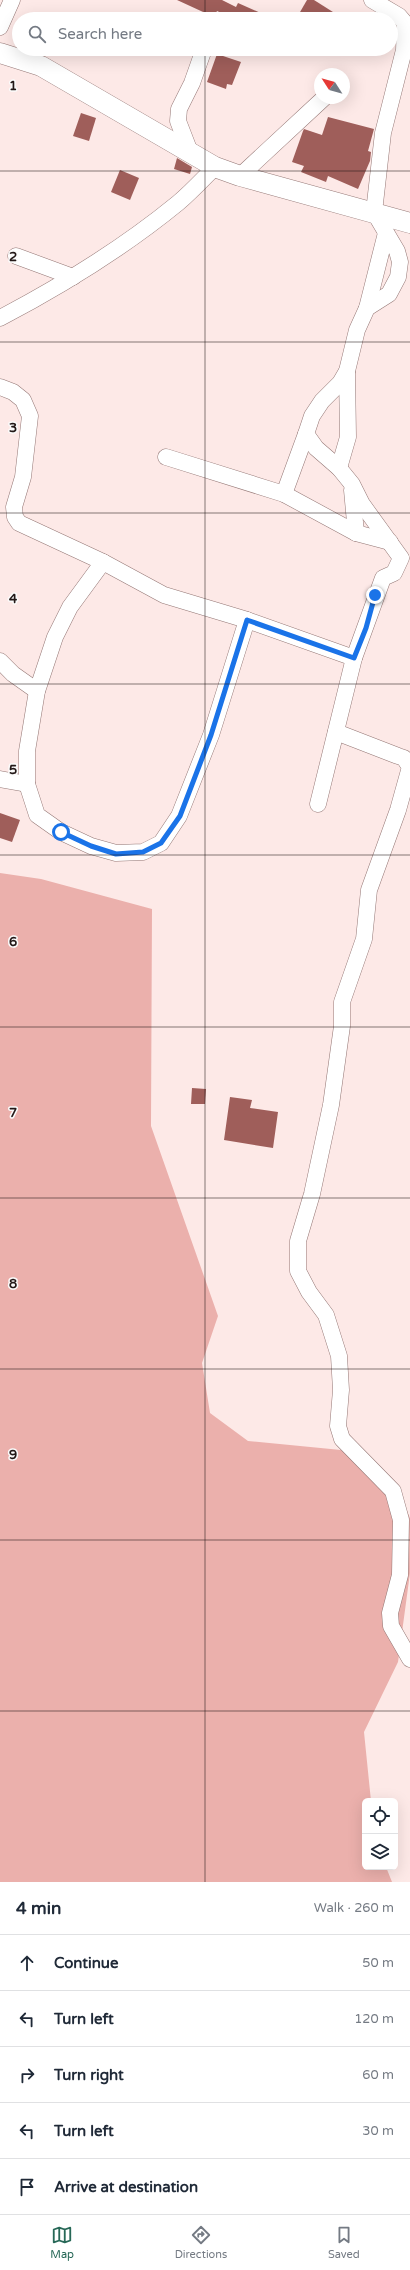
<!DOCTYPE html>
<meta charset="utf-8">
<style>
:root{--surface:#fff;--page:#f2f2f3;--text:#1f2937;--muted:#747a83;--line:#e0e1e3;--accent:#276857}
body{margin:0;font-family:"Varela Round",sans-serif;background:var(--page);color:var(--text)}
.controls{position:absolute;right:12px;bottom:12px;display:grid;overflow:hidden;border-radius:6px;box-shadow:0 4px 16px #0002}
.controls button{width:36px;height:36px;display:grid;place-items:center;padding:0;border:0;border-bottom:1px solid var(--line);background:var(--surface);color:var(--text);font:20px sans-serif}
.compass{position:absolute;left:314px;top:68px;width:36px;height:36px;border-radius:50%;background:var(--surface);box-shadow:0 4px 16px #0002;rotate:306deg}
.stop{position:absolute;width:12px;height:12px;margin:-9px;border:3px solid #1a73e8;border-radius:50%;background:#fff}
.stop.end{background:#1a73e8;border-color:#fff;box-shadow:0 1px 4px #0008}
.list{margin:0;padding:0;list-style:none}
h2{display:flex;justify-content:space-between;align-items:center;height:52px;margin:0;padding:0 16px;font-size:17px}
h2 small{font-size:13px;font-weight:400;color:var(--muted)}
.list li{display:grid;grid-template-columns:26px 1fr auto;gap:12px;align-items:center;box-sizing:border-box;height:56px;padding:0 16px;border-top:1px solid var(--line)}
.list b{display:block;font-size:15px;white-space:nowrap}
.list em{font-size:13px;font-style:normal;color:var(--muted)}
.icon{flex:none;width:22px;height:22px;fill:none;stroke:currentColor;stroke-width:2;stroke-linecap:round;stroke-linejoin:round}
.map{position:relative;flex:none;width:410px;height:1882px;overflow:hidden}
.search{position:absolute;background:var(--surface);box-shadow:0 4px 16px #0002;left:12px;right:12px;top:12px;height:44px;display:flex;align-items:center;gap:10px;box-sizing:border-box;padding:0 14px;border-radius:22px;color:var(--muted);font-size:15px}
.sheet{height:332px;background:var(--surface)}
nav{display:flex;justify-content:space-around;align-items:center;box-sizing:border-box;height:56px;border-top:1px solid var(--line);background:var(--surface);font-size:11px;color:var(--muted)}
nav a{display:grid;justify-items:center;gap:2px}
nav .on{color:var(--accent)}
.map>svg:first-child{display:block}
.green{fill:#ebb0ac}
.building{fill:#9f5e5a}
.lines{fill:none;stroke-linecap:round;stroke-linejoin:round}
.minor-casing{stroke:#947775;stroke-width:17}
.tertiary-casing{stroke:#947775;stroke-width:21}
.minor{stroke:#fff;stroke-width:16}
.tertiary{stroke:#fff;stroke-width:20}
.route{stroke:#1a73e8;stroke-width:5}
.grid{fill:none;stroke:#231817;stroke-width:1;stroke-opacity:0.55}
.grid-label{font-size:13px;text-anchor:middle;font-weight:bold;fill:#231817;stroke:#fbfbfb;stroke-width:3;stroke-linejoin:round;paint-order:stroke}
</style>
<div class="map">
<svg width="410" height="1882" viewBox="0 0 410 1882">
<rect width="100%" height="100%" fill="#fde9e7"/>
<polygon class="green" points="0,873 41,879 152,909 151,1126 218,1316 202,1363 210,1413 248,1441 341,1450 397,1488 410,1518 410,1573 398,1662 364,1732 371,1801 365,1801 365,1867 386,1867 392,1882 0,1882"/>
<g class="building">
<polygon points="177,0 222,0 236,7 238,3 274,19 234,19 217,11 214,17"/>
<polygon points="307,0 314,0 344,19 296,19"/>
<polygon points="217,54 241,62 232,85 227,84 226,89 207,82"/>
<polygon points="81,113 96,118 89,141 73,136"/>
<polygon points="328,117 374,129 368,151 371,152 370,161 358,189 328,176 326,182 301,172 304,166 292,162 303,131 304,129 322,135"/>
<polygon points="177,158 192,167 190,174 174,169"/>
<polygon points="120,170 139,178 130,200 111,192"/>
<polygon points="0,813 20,820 12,842 0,838"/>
<polygon points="192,1088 206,1089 205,1104 191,1104"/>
<polygon points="230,1097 252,1100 250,1108 278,1112 273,1148 224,1140"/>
</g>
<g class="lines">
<defs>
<g id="minor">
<polyline points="0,27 12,0"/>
<polyline points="190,152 178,121 179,109 192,83 204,49"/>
<polyline points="240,176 324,98"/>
<polyline points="16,256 73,277"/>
<polyline points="367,308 386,233"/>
<path d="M0,318C63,285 123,248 178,203C191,192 203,179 215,167"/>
<polyline points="0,387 13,392 23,400 30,416 23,477 14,507 15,517 19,523 103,562 164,595 247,620 354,658"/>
<polyline points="166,457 284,494 356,533 390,542"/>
<polyline points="339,468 348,437 347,371"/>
<polyline points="352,490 356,533"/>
<polyline points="284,494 306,434"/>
<polyline points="103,562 70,607 55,637 37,691 27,751 27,784 37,815 61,832 91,846 116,853 143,852 161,843 179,816 211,735 247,620"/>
<polyline points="0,661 13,674 37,691"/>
<polyline points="336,732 398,756 404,758 410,767 398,810 369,890 364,939 342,1002 342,1026 331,1105 312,1194 298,1241 298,1271 309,1292 326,1315 339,1356 341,1390 338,1426 342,1439 393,1491 401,1520 400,1575 390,1613 391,1626 410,1659"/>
<polyline points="0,779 27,784"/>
<polyline points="318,804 354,658 383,578 394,573 401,558 362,504 352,484 339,468 316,448 306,434 312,416 322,401 340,383 347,371 357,330 367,308 389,294 398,277 400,262 397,251 374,212 383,133 404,50 405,23 399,16 372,0"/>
</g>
<polyline id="tertiary" points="0,53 41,66 215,167 240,176 410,223"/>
</defs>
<use href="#minor" class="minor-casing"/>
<use href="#tertiary" class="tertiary-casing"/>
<use href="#minor" class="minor"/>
<use href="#tertiary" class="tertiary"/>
</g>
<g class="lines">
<polyline class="route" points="61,832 91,846 116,854 143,852 161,843 180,816 211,735 247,620 354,658 366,628 375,595"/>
</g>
<path class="grid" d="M205,0V19M205,49V1882M0,171H410M0,342H410M0,513H410M0,684H410M0,855H410M0,1027H410M0,1198H410M0,1369H410M0,1540H410M0,1711H410"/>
<g class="grid-label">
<text x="13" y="90">1</text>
<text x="13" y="261">2</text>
<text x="13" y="432">3</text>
<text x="13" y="603">4</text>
<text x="13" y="774">5</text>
<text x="13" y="946">6</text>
<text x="13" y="1117">7</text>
<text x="13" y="1288">8</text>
<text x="13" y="1459">9</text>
</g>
</svg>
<div class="controls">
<button><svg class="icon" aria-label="locate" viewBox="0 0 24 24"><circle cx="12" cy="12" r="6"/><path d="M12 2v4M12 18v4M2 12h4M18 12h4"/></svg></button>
<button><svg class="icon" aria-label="layers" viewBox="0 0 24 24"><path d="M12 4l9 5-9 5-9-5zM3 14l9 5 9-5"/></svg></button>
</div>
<svg class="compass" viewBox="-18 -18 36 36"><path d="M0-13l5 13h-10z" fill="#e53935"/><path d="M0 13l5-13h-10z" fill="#747a83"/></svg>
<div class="stop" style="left:61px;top:832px"></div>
<div class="stop end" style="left:375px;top:595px"></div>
<div class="search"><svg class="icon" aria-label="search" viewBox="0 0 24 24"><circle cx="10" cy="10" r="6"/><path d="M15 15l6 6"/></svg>Search here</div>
</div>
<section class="sheet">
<h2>4 min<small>Walk · 260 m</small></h2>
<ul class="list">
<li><svg class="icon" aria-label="ahead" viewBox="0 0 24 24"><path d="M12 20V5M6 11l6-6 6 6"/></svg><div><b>Continue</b></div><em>50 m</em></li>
<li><svg class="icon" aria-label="left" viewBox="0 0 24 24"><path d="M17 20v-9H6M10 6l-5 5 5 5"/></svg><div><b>Turn left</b></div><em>120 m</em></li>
<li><svg class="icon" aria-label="right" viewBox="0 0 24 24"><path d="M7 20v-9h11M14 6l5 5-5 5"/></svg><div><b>Turn right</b></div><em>60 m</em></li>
<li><svg class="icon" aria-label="left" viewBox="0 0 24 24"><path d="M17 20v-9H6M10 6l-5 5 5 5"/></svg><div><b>Turn left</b></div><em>30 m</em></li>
<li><svg class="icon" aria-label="arrive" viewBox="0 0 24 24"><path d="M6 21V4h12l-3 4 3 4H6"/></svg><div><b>Arrive at destination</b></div></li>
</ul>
</section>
<nav>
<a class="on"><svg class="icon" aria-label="map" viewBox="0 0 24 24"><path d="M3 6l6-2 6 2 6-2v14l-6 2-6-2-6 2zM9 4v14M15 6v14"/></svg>Map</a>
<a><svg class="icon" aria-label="directions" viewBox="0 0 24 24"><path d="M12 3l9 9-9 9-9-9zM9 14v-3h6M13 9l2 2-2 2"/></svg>Directions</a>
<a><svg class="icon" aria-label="saved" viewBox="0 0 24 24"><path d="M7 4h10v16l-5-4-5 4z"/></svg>Saved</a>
</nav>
